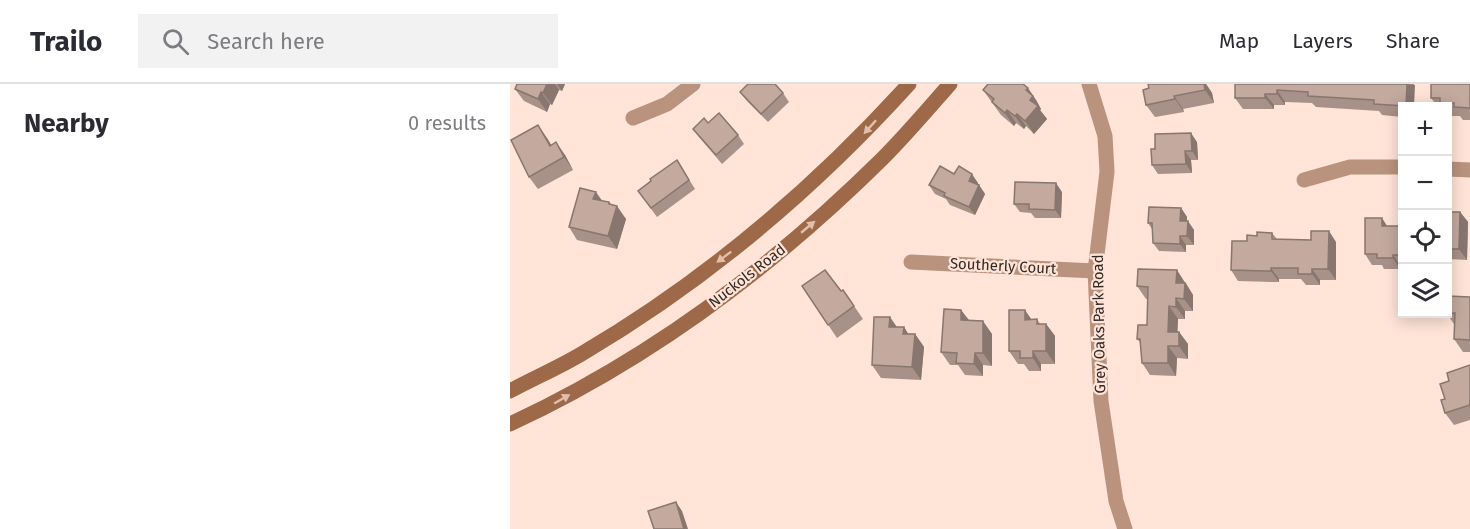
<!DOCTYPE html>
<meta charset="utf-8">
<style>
:root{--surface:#fff;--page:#f2f2f3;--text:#2b2b33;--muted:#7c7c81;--line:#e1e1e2}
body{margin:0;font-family:"Fira Sans",sans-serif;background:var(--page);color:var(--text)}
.controls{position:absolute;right:18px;top:18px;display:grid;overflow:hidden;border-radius:0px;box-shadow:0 3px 15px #0003}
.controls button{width:54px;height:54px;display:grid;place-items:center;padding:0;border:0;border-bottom:2px solid var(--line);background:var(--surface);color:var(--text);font:30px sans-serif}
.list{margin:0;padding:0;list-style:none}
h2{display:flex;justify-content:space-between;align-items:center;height:78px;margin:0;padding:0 24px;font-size:26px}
h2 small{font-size:20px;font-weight:400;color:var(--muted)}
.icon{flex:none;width:33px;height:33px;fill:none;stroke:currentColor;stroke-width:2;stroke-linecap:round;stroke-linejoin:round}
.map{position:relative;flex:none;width:960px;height:445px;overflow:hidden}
header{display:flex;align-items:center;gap:36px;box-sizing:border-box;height:84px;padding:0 30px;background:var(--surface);border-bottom:2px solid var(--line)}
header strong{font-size:28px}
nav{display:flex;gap:33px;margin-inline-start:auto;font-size:21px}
.search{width:420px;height:54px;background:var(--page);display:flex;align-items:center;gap:15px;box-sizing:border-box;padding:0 21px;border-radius:0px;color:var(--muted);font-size:22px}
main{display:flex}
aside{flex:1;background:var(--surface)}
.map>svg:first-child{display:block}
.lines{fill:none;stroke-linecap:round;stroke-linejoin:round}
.street{stroke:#b9937e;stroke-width:15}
.secondary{stroke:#9e6948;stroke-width:15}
.wall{fill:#a89188}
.shaded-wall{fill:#88766f}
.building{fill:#c3a99e;stroke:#88766f;stroke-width:1.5}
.oneway{fill:#e2bfac}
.labels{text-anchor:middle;stroke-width:4.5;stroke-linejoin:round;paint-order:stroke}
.street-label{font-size:15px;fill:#322824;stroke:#ffe4d7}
</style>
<header>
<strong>Trailo</strong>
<div class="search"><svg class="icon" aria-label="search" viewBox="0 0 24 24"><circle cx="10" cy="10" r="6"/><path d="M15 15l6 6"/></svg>Search here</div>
<nav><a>Map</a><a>Layers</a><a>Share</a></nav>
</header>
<main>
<aside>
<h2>Nearby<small>0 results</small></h2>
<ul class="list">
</ul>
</aside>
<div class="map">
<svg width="960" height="445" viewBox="0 0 960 445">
<rect width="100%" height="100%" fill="#ffe4d7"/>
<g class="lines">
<g class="street">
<polyline points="579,0 595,52 597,88 585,187 591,317 606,417 615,445"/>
<polyline points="123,34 157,20 183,0"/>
<polyline points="938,85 960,86"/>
<polyline points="794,96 840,83 892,83"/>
<polyline points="401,178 585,187"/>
</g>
<g class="secondary">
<path d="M0,307C24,294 50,283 73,269C195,197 304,105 399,0"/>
<path d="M0,340C138,276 264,182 373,74C396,51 418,25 440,0"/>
</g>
</g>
<g class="wall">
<polygon points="7,0 55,0 52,7 49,6 42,21 40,20 37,28 14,17 5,5"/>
<polygon points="478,0 514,0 526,16 531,25 530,26 537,35 524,50 516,42 514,45 506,39 504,42 491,31 473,6"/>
<polygon points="638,0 696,0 702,9 704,19 673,25 674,28 645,33 636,21 639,4"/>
<polygon points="725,0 904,0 904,22 892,22 892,33 872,31 869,27 806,23 802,19 775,18 775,21 764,21 764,25 733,25 725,14"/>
<polygon points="960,0 960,36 953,36 950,32 939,32 938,29 938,22 927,22 921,14"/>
<polygon points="230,8 273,9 279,18 258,38 237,17"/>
<polygon points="198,39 228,51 234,60 212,80 189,53 183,45"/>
<polygon points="37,54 41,61 55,71 63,86 28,105 19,93"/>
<polygon points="687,58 688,76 681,76 682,89 648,90 642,81"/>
<polygon points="167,76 185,105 147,133 128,107"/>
<polygon points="444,90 468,99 467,101 469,101 475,110 465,131 440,121 436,115 425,110 419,101"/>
<polygon points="552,108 551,134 525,134 521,129 510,128 504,120"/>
<polygon points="92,117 99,118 116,135 107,165 67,156 59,143"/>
<polygon points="671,124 677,133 677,137 684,146 684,161 676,161 676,168 649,167 643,159 642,145 638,139"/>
<polygon points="938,128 950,128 958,138 957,176 938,175"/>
<polygon points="878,142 892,142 892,181 890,181 890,185 874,185 872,181 862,181 855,170"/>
<polygon points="762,149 767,155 826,158 826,196 810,196 810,201 796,201 791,195 769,195 769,198 763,198 728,197 721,186 737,157 747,152"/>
<polygon points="676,199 683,211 683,227 675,227 675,235 668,235 667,248 669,248 678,260 678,275 667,274 666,292 640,291 632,279 630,258 627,255 637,241 638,215 636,215 627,202"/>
<polygon points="292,202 331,207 333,206 353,235 327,254"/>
<polygon points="960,213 960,268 953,268 944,255 944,240 937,230"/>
<polygon points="451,226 459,236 482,250 482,282 473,281 473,292 455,291 448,281 440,281 431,268"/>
<polygon points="527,235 530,240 536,240 545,252 545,280 531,280 531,287 519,287 514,280 508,280 499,267 521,236"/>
<polygon points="387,243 394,243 398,250 405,250 414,263 411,296 371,294 362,281"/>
<polygon points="960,281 960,336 944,341 935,329 939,297"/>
</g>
<g class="shaded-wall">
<polygon points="37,0 45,0 49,6 42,21 33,9"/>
<polygon points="47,0 55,0 52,7"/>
<polygon points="694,0 696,0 702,9 704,19 695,6"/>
<polygon points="897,0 905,1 904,22 896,22"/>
<polygon points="518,4 526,16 531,25 530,26 537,35 524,50 515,37 520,16 516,6"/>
<polygon points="767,6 775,18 775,21 767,10"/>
<polygon points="31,8 40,20 37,28 28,15"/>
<polygon points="755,10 764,21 764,25 755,14"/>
<polygon points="664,12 673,25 674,28 665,15"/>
<polygon points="497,26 506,39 504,42 495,29"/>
<polygon points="507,30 516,42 514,45 505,32"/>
<polygon points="28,41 37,54 49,74 40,62"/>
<polygon points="681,49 687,58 688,76 682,67"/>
<polygon points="46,58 55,71 63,86 54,73"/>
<polygon points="675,67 681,76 682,89 676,80"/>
<polygon points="462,90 468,99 465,106 459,97"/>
<polygon points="546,99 552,108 551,134 545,126"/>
<polygon points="469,101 475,110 465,131 459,123"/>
<polygon points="86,108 95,121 83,115"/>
<polygon points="99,118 106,127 107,122 116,135 107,165 98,152"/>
<polygon points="671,124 677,133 676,145 670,137"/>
<polygon points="950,128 958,138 957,176 949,165"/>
<polygon points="872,134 879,145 872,142"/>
<polygon points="678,137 684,146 684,161 677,152"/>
<polygon points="819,147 826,158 826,196 818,185"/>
<polygon points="670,152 676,161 676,168 670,160"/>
<polygon points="883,171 890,181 890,185 883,174"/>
<polygon points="761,184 769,195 769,198 761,187"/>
<polygon points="802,185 810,196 810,201 802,190"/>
<polygon points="667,186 683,211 683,227 674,215 666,199"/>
<polygon points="666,214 675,227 675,235 666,223"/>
<polygon points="659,222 668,235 667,260 658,248"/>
<polygon points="451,226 460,238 451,236"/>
<polygon points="515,226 524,239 515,236"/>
<polygon points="380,233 389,246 379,243"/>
<polygon points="473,237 482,250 482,282 473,269"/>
<polygon points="536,240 545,252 545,280 536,267"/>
<polygon points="394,243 402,256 393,250"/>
<polygon points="669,248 678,260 678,275 669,262"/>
<polygon points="405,250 414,263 411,296 402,283"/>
<polygon points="658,262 667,274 666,292 658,279"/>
<polygon points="523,267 531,280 531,287 523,274"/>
<polygon points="465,269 473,281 473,292 464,280"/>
<polygon points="166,418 172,427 178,445 174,445"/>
</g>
<g class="building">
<polygon points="7,0 37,0 33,9 31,8 28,15 5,5"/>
<polygon points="238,0 265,0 273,9 251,30 230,8"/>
<polygon points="478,0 513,0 518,4 516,6 523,12 520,16 528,22 515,37 507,30 505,32 497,26 495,29 482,18 484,15 473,6"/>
<polygon points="638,0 694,0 695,6 664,12 665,15 636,21 633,6 639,4"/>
<polygon points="725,0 897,0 896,22 864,20 864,16 798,12 798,8 767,6 767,10 755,10 755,14 725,14"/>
<polygon points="921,0 960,0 960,24 944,23 944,19 930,19 930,14 921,14"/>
<polygon points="209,29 228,51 206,71 183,45 194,34 198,39"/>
<polygon points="28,41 40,62 46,58 54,73 19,93 1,56"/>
<polygon points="681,49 682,67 675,67 676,80 642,81 641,65 645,65 645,50"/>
<polygon points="167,76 179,96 141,124 128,107 141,97 140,95"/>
<polygon points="430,82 444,90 449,82 462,90 459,97 469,101 459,123 434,112 435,109 419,101"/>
<polygon points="505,98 546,99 545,126 519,125 519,120 504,120"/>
<polygon points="70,104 86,108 83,115 99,118 99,120 107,122 98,152 59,143"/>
<polygon points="639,123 671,124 670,137 678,137 677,152 670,152 670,160 643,159 642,139 638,139"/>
<polygon points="938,128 950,128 949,165 938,165"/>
<polygon points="855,134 872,134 872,142 892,142 892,171 883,171 883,174 867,174 867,170 855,170"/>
<polygon points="801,147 819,147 818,185 802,185 802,190 788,190 788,184 761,184 761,187 756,187 721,186 722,157 737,157 737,151 747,152 747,148 762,149 762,155 801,156"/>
<polygon points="628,185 667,186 666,199 675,199 674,215 666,214 666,223 659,222 658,248 669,248 669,262 658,262 658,279 632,279 630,255 627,255 628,241 637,241 638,203 627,202"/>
<polygon points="315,186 331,207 333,206 344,222 318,241 292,202"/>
<polygon points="938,212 960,213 960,256 944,255 945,229 938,229"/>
<polygon points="434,225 451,226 451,236 473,237 473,269 465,269 464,280 446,279 447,269 431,268"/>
<polygon points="499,226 515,226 515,236 527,235 527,240 536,240 536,267 523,267 523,274 510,274 510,267 499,267"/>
<polygon points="364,233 380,233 379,243 394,243 393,250 405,250 402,283 362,281"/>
<polygon points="960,281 960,321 935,329 931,316 935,315 930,300 939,297 937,289"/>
<polygon points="166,418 174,445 144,445 138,427"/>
</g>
<defs><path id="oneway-solid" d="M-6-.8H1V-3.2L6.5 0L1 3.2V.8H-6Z" transform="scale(1.5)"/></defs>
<g class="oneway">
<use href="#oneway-solid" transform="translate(360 43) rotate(132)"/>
<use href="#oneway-solid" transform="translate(298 143) rotate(-40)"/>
<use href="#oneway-solid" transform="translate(214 173) rotate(143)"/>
<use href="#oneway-solid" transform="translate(52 315) rotate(-30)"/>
</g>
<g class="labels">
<g class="street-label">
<text transform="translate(493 182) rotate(3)" y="5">Southerly Court</text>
<text transform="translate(237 192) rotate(-38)" y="5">Nuckols Road</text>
<text transform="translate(589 240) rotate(-91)" y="5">Grey Oaks Park Road</text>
</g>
</g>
</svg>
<div class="controls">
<button>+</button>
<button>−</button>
<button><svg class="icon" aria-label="locate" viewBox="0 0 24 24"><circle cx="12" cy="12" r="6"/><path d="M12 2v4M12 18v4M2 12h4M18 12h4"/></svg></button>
<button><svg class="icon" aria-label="layers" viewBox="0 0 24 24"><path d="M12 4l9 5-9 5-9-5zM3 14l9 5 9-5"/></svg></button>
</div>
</div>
</main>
